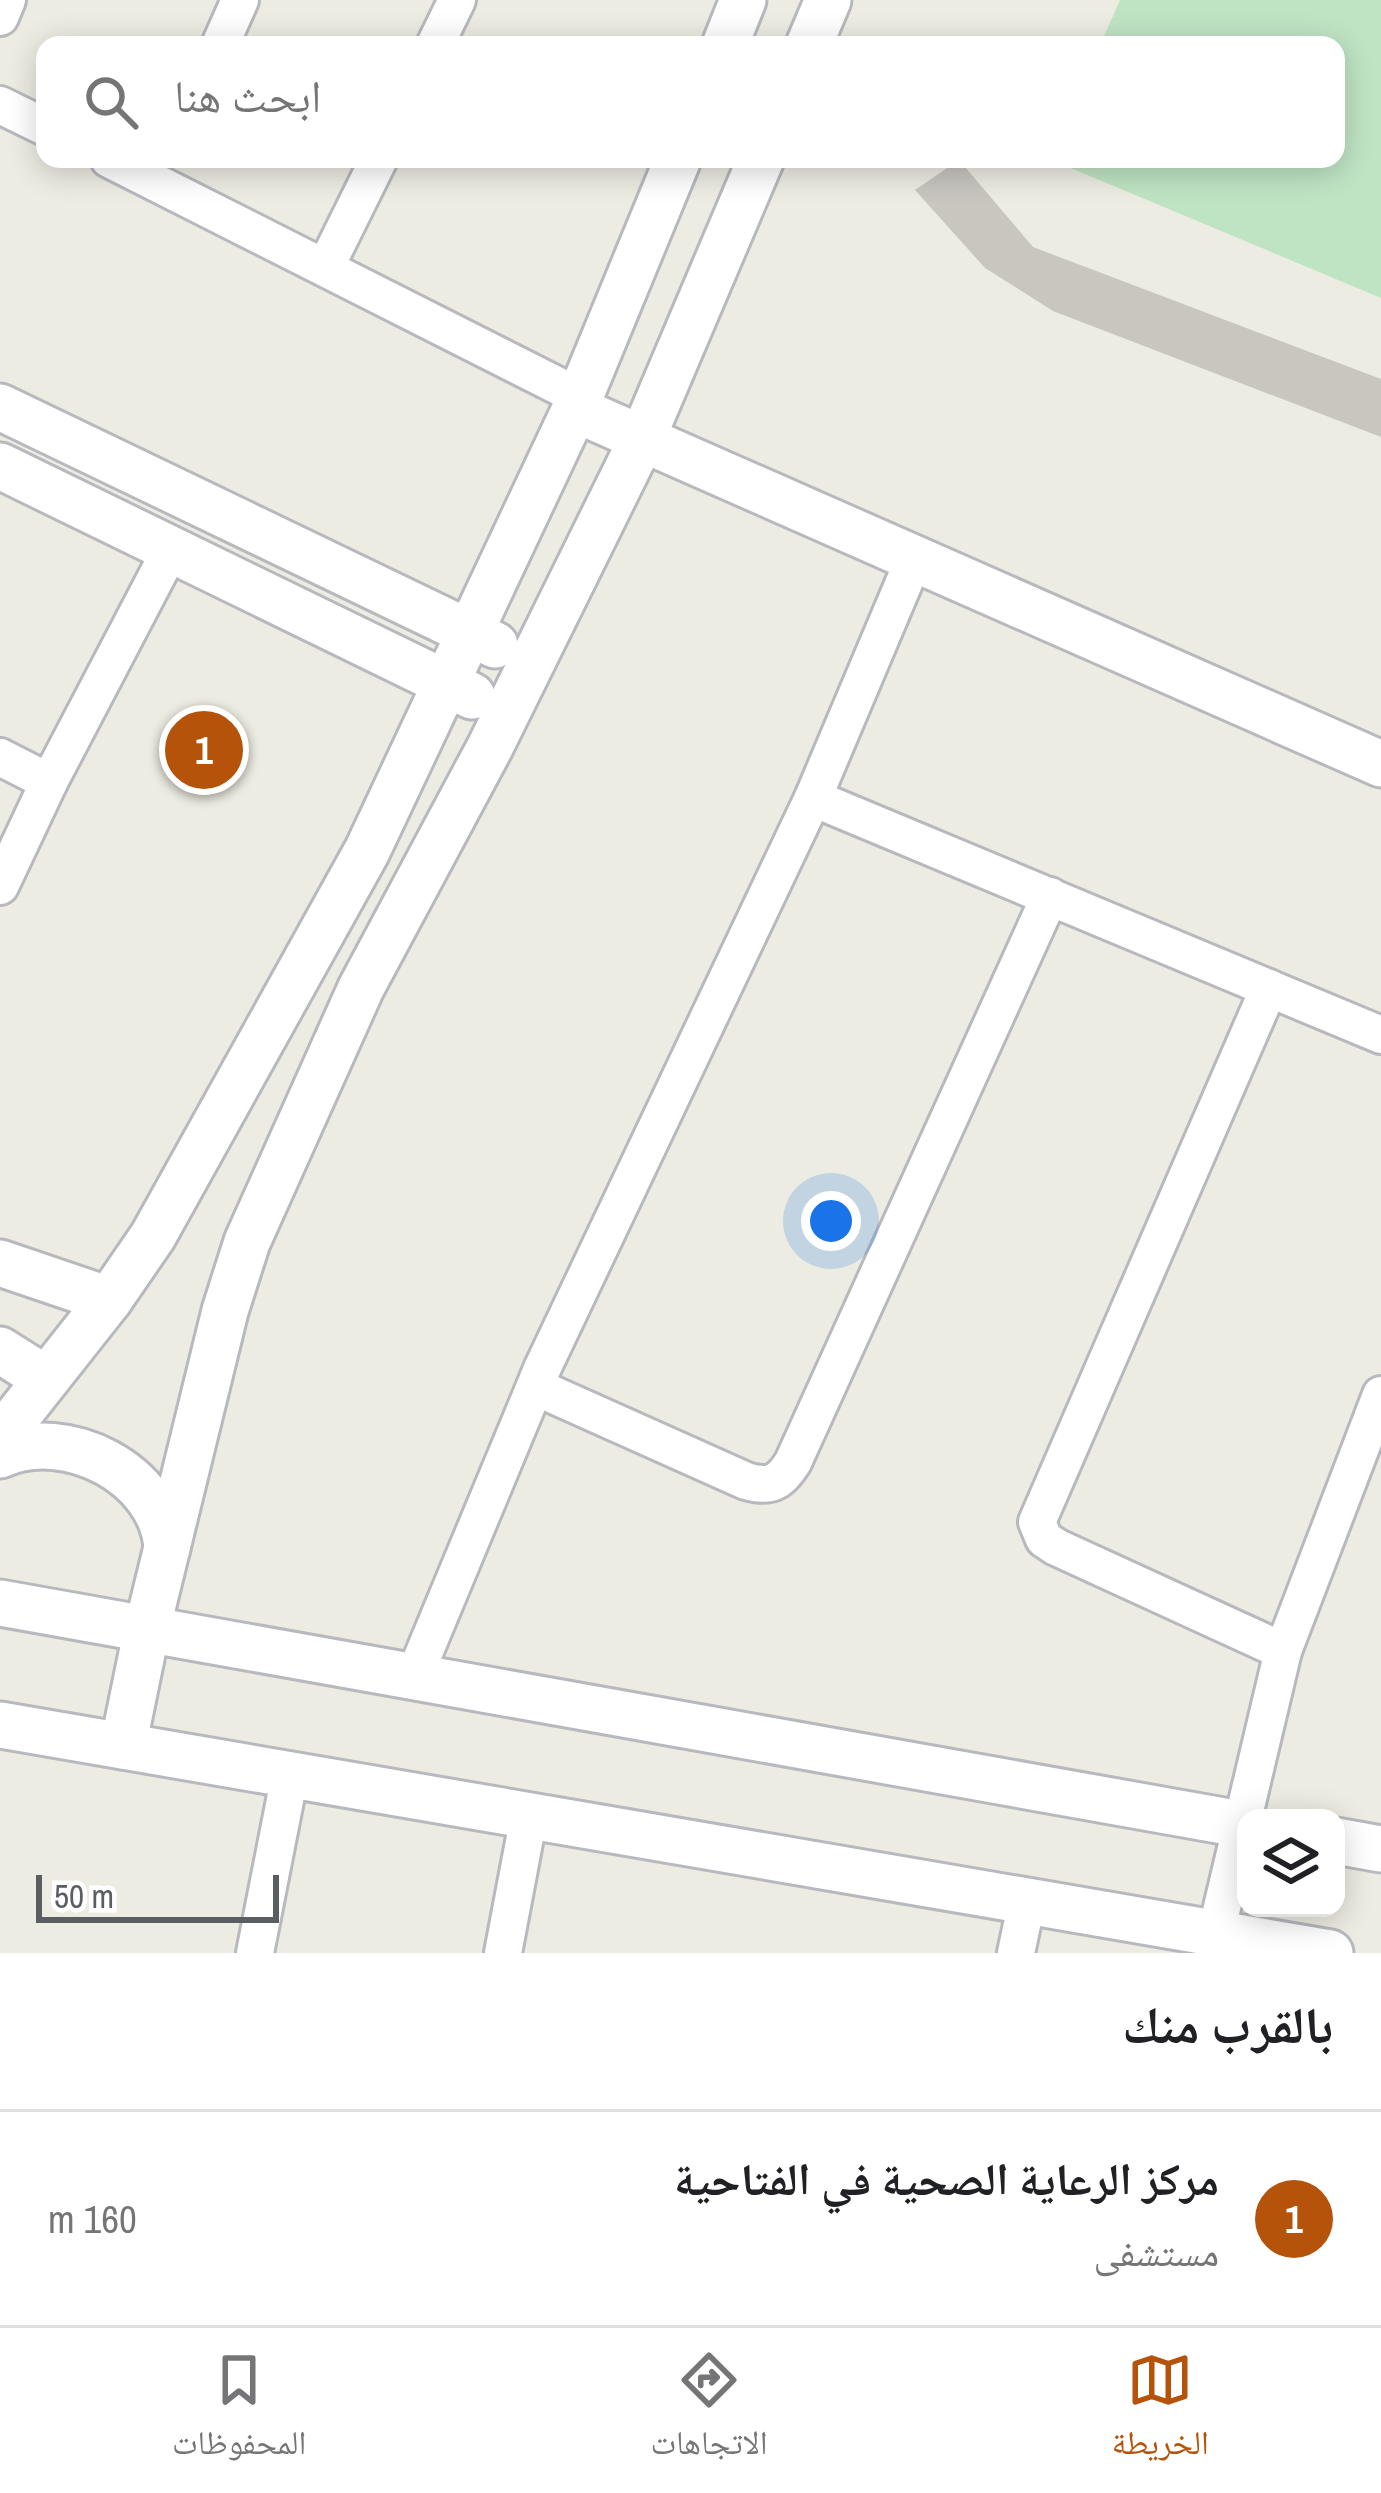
<!DOCTYPE html>
<html lang="ar">
<meta charset="utf-8">
<style>
:root{--surface:#fff;--page:#f2f2f2;--text:#202124;--muted:#757577;--line:#e0e0e0;--accent:#b45309}
body{margin:0;font-family:"Archivo Narrow","Noto Naskh Arabic",sans-serif;background:var(--page);color:var(--text);direction:rtl}
.controls{position:absolute;right:36px;bottom:36px;display:grid;overflow:hidden;border-radius:24px;box-shadow:0 6px 30px #0003}
.controls button{width:108px;height:108px;display:grid;place-items:center;padding:0;border:0;border-bottom:3px solid var(--line);background:var(--surface);color:var(--text);font:60px sans-serif}
.scale{position:absolute;left:36px;bottom:30px;width:243px;box-sizing:border-box;padding-left:12px;border:6px solid #5a5d62;border-top:0;font-size:33px;line-height:42px;white-space:nowrap;color:#5a5d62;-webkit-text-stroke:9px #fff;paint-order:stroke}
.you{position:absolute;left:831px;top:1221px;width:42px;height:42px;margin:-30px;border:9px solid #fff;border-radius:50%;background:#1a73e8;box-shadow:0 0 0 18px #1a73e833}
.badge{display:grid;place-items:center;width:78px;height:78px;border-radius:50%;background:var(--accent);color:#fff;font-size:39px;font-weight:700}
.pin{position:absolute;translate:-50% -50%;border:6px solid #fff;box-shadow:0 3px 12px #0006}
.list{margin:0;padding:0;list-style:none}
h2{display:flex;justify-content:space-between;align-items:center;height:156px;margin:0;padding:0 48px;font-size:51px}
h2 small{font-size:39px;font-weight:400;color:var(--muted)}
.list li{display:grid;grid-template-columns:78px 1fr auto;gap:36px;align-items:center;box-sizing:border-box;height:216px;padding:0 48px;border-top:3px solid var(--line)}
.list b{display:block;font-size:45px;white-space:nowrap}
.list p{margin:0;font-size:39px;white-space:nowrap;color:var(--muted)}
.list em{font-size:39px;font-style:normal;color:var(--muted)}
.icon{flex:none;width:66px;height:66px;fill:none;stroke:currentColor;stroke-width:2;stroke-linecap:round;stroke-linejoin:round}
.map{position:relative;flex:none;width:1381px;height:1953px;overflow:hidden;direction:ltr}
.search{position:absolute;background:var(--surface);box-shadow:0 6px 30px #0003;left:36px;right:36px;top:36px;height:132px;display:flex;align-items:center;gap:30px;box-sizing:border-box;padding:0 42px;border-radius:24px;color:var(--muted);font-size:45px}
.sheet{height:372px;background:var(--surface)}
nav{display:flex;justify-content:space-around;align-items:center;box-sizing:border-box;height:168px;border-top:3px solid var(--line);background:var(--surface);font-size:33px;color:var(--muted)}
nav a{display:grid;justify-items:center;gap:6px}
nav .on{color:var(--accent)}
.map>svg:first-child{display:block}
.green{fill:#bfe4c4}
.building{fill:#c8c6bf}
.lines{fill:none;stroke-linecap:round;stroke-linejoin:round}
.minor-casing{stroke:#b7b9be;stroke-width:42}
.tertiary-casing{stroke:#b7b9be;stroke-width:51}
.minor{stroke:#fff;stroke-width:36}
.tertiary{stroke:#fff;stroke-width:45}
</style>
<div class="map">
<svg width="1381" height="1953" viewBox="0 0 1381 1953">
<rect width="100%" height="100%" fill="#edece2"/>
<polygon class="green" points="1120,0 1381,0 1381,298 1049,159 1336,159 1336,45 1100,45"/>
<polygon class="building" points="959,160 1033,247 1381,379 1381,437 1053,311 985,268 915,190"/>
<g class="lines">
<defs>
<g id="minor">
<polyline points="0,17 7,0"/>
<polyline points="220,45 240,0"/>
<polyline points="435,45 457,0"/>
<polyline points="0,105 45,127"/>
<polyline points="109,159 580,397"/>
<polyline points="326,266 379,159"/>
<path d="M914,559L813,798L542,1369L538,1379L547,1392L746,1481C770,1488 780,1483 793,1462L1050,896"/>
<polyline points="0,757 49,782"/>
<polyline points="813,798 1381,1035"/>
<polyline points="0,886 49,782 171,549"/>
<polyline points="1269,988 1037,1522 1044,1539 1056,1547 1283,1651"/>
<polyline points="414,1677 538,1379"/>
<polyline points="1216,1933 1283,1651 1381,1395"/>
<polyline points="255,1953 290,1775"/>
<polyline points="503,1953 529,1816"/>
<polyline points="1016,1953 1027,1901"/>
</g>
<g id="tertiary">
<polyline points="725,45 743,0"/>
<polyline points="809,45 828,0"/>
<polyline points="0,407 495,645"/>
<polyline points="575,409 1381,764"/>
<polyline points="0,466 472,696"/>
<polyline points="0,1263 109,1300"/>
<polyline points="0,1350 46,1379"/>
<polyline points="0,1438 109,1300 153,1236 367,851 575,409 678,159"/>
<path d="M0,1455C66,1425 162,1474 167,1548"/>
<polyline points="0,1603 1246,1825"/>
<polyline points="0,1725 1330,1953"/>
<polyline points="123,1746 147,1629 225,1311 247,1242 361,988 490,747 642,439 761,159"/>
<polyline points="1336,1841 1381,1849"/>
</g>
</defs>
<use href="#minor" class="minor-casing"/>
<use href="#tertiary" class="tertiary-casing"/>
<use href="#minor" class="minor"/>
<use href="#tertiary" class="tertiary"/>
</g>
</svg>
<div class="controls">
<button><svg class="icon" aria-label="layers" viewBox="0 0 24 24"><path d="M12 4l9 5-9 5-9-5zM3 14l9 5 9-5"/></svg></button>
</div>
<div class="scale">50 m</div>
<div class="you"></div>
<div class="pin badge" style="left:204px;top:750px">1</div>
<div class="search"><svg class="icon" aria-label="search" viewBox="0 0 24 24"><circle cx="10" cy="10" r="6"/><path d="M15 15l6 6"/></svg>ابحث هنا</div>
</div>
<section class="sheet">
<h2>بالقرب منك<small></small></h2>
<ul class="list">
<li><span class="badge">1</span><div><b>مركز الرعاية الصحية في الفتاحية</b><p>مستشفى</p></div><em>160 m</em></li>
</ul>
</section>
<nav>
<a class="on"><svg class="icon" aria-label="map" viewBox="0 0 24 24"><path d="M3 6l6-2 6 2 6-2v14l-6 2-6-2-6 2zM9 4v14M15 6v14"/></svg>الخريطة</a>
<a><svg class="icon" aria-label="directions" viewBox="0 0 24 24"><path d="M12 3l9 9-9 9-9-9zM9 14v-3h6M13 9l2 2-2 2"/></svg>الاتجاهات</a>
<a><svg class="icon" aria-label="saved" viewBox="0 0 24 24"><path d="M7 4h10v16l-5-4-5 4z"/></svg>المحفوظات</a>
</nav>
